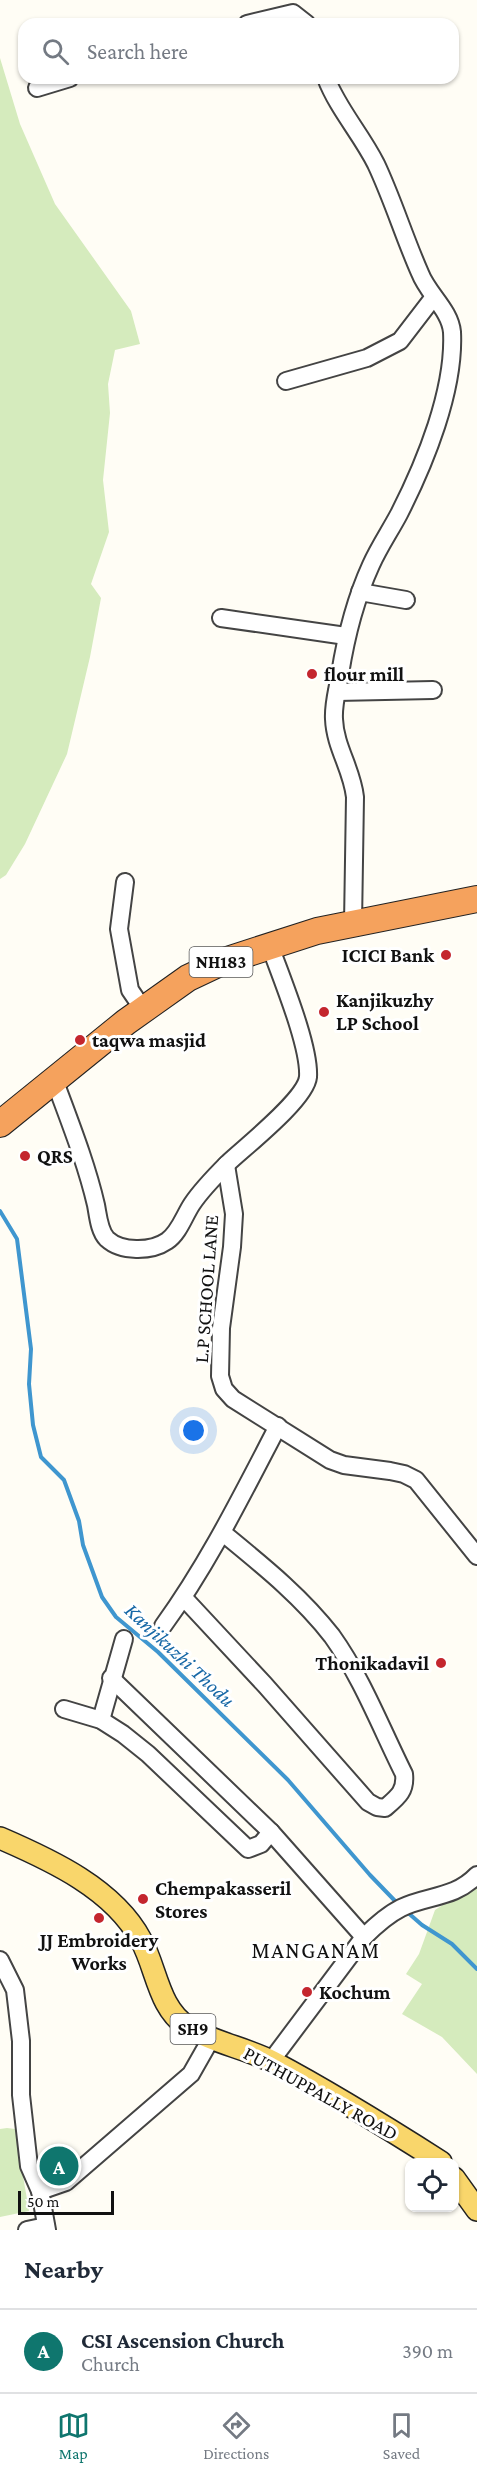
<!DOCTYPE html>
<style>
:root{--surface:#fff;--page:#f2f2f3;--text:#1f2937;--muted:#747a83;--line:#e0e1e3;--accent:#0f766e}
body{margin:0;font-family:"Crimson Pro",serif;background:var(--page);color:var(--text)}
.controls{position:absolute;right:18px;bottom:18px;display:grid;overflow:hidden;border-radius:12px;box-shadow:0 2px 4px #0004}
.controls button{width:54px;height:54px;display:grid;place-items:center;padding:0;border:0;border-bottom:2px solid var(--line);background:var(--surface);color:var(--text);font:30px sans-serif}
.scale{position:absolute;left:18px;bottom:15px;width:96px;box-sizing:border-box;padding-left:6px;border:3px solid #111;border-top:0;font-size:16px;line-height:21px;white-space:nowrap;color:#111;-webkit-text-stroke:4px #fff;paint-order:stroke}
.you{position:absolute;left:194px;top:1431px;width:21px;height:21px;margin:-15px;border:4px solid #fff;border-radius:50%;background:#1a73e8;box-shadow:0 0 0 9px #1a73e833}
.badge{display:grid;place-items:center;width:39px;height:39px;border-radius:50%;background:var(--accent);color:#fff;font-size:20px;font-weight:700}
.pin{position:absolute;translate:-50% -50%;border:3px solid #fff;box-shadow:0 2px 6px #0006}
.list{margin:0;padding:0;list-style:none}
h2{display:flex;justify-content:space-between;align-items:center;height:78px;margin:0;padding:0 24px;font-size:26px}
h2 small{font-size:20px;font-weight:400;color:var(--muted)}
.list li{display:grid;grid-template-columns:39px 1fr auto;gap:18px;align-items:center;box-sizing:border-box;height:84px;padding:0 24px;border-top:2px solid var(--line)}
.list b{display:block;font-size:22px;white-space:nowrap}
.list p{margin:0;font-size:20px;white-space:nowrap;color:var(--muted)}
.list em{font-size:20px;font-style:normal;color:var(--muted)}
.icon{flex:none;width:33px;height:33px;fill:none;stroke:currentColor;stroke-width:2;stroke-linecap:round;stroke-linejoin:round}
.map{position:relative;flex:none;width:477px;height:2230px;overflow:hidden}
.search{position:absolute;background:var(--surface);box-shadow:0 2px 4px #0004;left:18px;right:18px;top:18px;height:66px;display:flex;align-items:center;gap:15px;box-sizing:border-box;padding:0 21px;border-radius:18px;color:var(--muted);font-size:22px}
.sheet{height:162px;background:var(--surface)}
nav{display:flex;justify-content:space-around;align-items:center;box-sizing:border-box;height:84px;border-top:2px solid var(--line);background:var(--surface);font-size:16px;color:var(--muted)}
nav a{display:grid;justify-items:center;gap:3px}
nav .on{color:var(--accent)}
.map>svg:first-child{display:block}
.green{fill:#d5ebbd}
.lines{fill:none;stroke-linecap:round;stroke-linejoin:round}
.stream{stroke:#3f96cf;stroke-width:4}
.minor-casing{stroke:#444;stroke-width:20}
.major-casing{stroke:#222;stroke-width:24}
.highway-casing{stroke:#222;stroke-width:28}
.minor{stroke:#fff;stroke-width:16}
.major{stroke:#f9d66b;stroke-width:21}
.highway{stroke:#f5a25d;stroke-width:26}
.poi-dot{fill:#c4262e;stroke:#fff;stroke-width:2}
.labels{text-anchor:middle;stroke-width:6;stroke-linejoin:round;paint-order:stroke}
.shield{fill:#fff;stroke:#585858;stroke-width:1.5}
.shield-label{font-size:18px;font-weight:bold;fill:#111}
.poi-label{font-size:20px;font-weight:bold;fill:#111;stroke:#fff;text-anchor:start}
.street-label{font-size:20px;fill:#111;stroke:#fff}
.water-label{font-size:21px;font-style:italic;fill:#1768a6;stroke:#fff}
.quarter-label{font-size:22px;letter-spacing:1.5px;fill:#111;stroke:#fff}
</style>
<div class="map">
<svg width="477" height="2230" viewBox="0 0 477 2230">
<rect width="100%" height="100%" fill="#fffdf5"/>
<g class="green">
<polygon points="0,58 20,124 55,204 131,311 140,344 115,350 108,384 110,413 103,480 109,532 91,584 101,598 90,657 67,754 25,844 6,875 0,879"/>
<polygon points="477,1883 477,2074 442,2037 402,2014 422,1984 406,1974 419,1954 435,1910"/>
<polygon points="7,2128 15,2129 29,2211 0,2217 0,2129"/>
</g>
<g class="lines">
<g class="stream">
<polyline points="0,1211 17,1239 31,1349 29,1384 33,1425 41,1457 64,1480 79,1521 83,1545 102,1597 116,1617 158,1652 288,1780 370,1875 398,1904"/>
<polyline points="406,1911 422,1925 452,1944 477,1969"/>
</g>
<defs>
<g id="minor">
<polyline points="247,24 293,13 307,24"/>
<path d="M326,78C338,109 361,134 376,164C393,200 404,237 420,273C428,294 450,310 452,332C455,390 425,463 399,514C390,531 379,547 371,565C355,600 346,636 340,674C338,688 333,704 334,719C335,747 352,769 355,797L353,924"/>
<polyline points="37,88 70,78"/>
<polyline points="286,381 367,358 400,341 433,298"/>
<polyline points="360,592 406,600"/>
<polyline points="221,618 346,636"/>
<polyline points="337,692 433,690"/>
<polyline points="125,882 119,929 130,990 143,1009"/>
<path d="M54,1079C69,1120 86,1162 96,1205C98,1215 99,1231 107,1239C121,1252 151,1252 167,1241C179,1233 184,1216 192,1204C202,1189 216,1175 228,1163C246,1146 306,1099 308,1077C310,1046 281,977 270,946"/>
<polyline points="226,1165 234,1214 232,1247 221,1328 220,1376 224,1389 233,1399 330,1460 344,1465 390,1471 404,1474 416,1480 477,1556"/>
<path d="M184,1598L265,1685L368,1802L377,1807L385,1808C398,1797 406,1791 404,1774C381,1728 362,1678 332,1636C301,1596 262,1565 223,1533"/>
<path d="M163,1626C208,1564 242,1495 278,1426"/>
<polyline points="111,1678 271,1832 364,1937"/>
<polyline points="64,1709 101,1720 123,1734 148,1754 248,1849 261,1844 271,1832"/>
<polyline points="101,1720 124,1639"/>
<polyline points="0,1960 15,1990 21,2041 21,2095 29,2166 40,2191 47,2230"/>
<path d="M271,2061L364,1937C375,1926 387,1915 401,1908C427,1895 454,1899 477,1875"/>
<polyline points="40,2191 66,2182 191,2074 212,2037"/>
<polyline points="27,2230 46,2226"/>
</g>
<g id="major">
<path d="M0,1838C51,1860 114,1889 141,1940C157,1969 158,2008 188,2027C214,2043 246,2048 273,2062C330,2092 386,2127 441,2162"/>
<polyline points="454,2178 477,2210"/>
</g>
<polyline id="highway" points="0,1124 126,1022 188,978 224,961 317,931 477,899"/>
</defs>
<use href="#minor" class="minor-casing"/>
<use href="#major" class="major-casing"/>
<use href="#highway" class="highway-casing"/>
<use href="#minor" class="minor"/>
<use href="#major" class="major"/>
<use href="#highway" class="highway"/>
</g>
<g class="poi-dot">
<circle cx="312" cy="674" r="6"/>
<circle cx="446" cy="955" r="6"/>
<circle cx="324" cy="1012" r="6"/>
<circle cx="80" cy="1040" r="6"/>
<circle cx="25" cy="1156" r="6"/>
<circle cx="441" cy="1663" r="6"/>
<circle cx="143" cy="1899" r="6"/>
<circle cx="99" cy="1918" r="6"/>
<circle cx="307" cy="1992" r="6"/>
</g>
<g class="labels">
<g class="shield">
<rect x="189.5" y="947" width="63" height="30" rx="4.5"/>
<rect x="170.5" y="2014" width="45" height="30" rx="4.5"/>
</g>
<g class="shield-label">
<text x="221" y="968">NH183</text>
<text x="193" y="2035">SH9</text>
</g>
<g class="poi-label">
<text x="324" y="681">flour mill</text>
<text x="434" y="962" text-anchor="end">ICICI Bank</text>
<text x="336" y="1007">Kanjikuzhy<tspan x="336" dy="23">LP School</tspan></text>
<text x="92" y="1047">taqwa masjid</text>
<text x="37" y="1163">QRS</text>
<text x="429" y="1670" text-anchor="end">Thonikadavil</text>
<text x="155" y="1895">Chempakasseril<tspan x="155" dy="23">Stores</tspan></text>
<text x="99" y="1947" text-anchor="middle">JJ Embroidery<tspan x="99" dy="23">Works</tspan></text>
<text x="319" y="1999">Kochum</text>
</g>
<g class="street-label">
<text transform="translate(206 1289) rotate(-86)" y="7">L.P SCHOOL LANE</text>
<text transform="translate(321 2093) rotate(29)" y="7">PUTHUPPALLY ROAD</text>
</g>
<g class="water-label">
<text transform="translate(180 1655) rotate(43)" y="7">Kanjikuzhi Thodu</text>
</g>
<g class="quarter-label">
<text x="316" y="1958">MANGANAM</text>
</g>
</g>
</svg>
<div class="controls">
<button><svg class="icon" aria-label="locate" viewBox="0 0 24 24"><circle cx="12" cy="12" r="6"/><path d="M12 2v4M12 18v4M2 12h4M18 12h4"/></svg></button>
</div>
<div class="scale">50 m</div>
<div class="you"></div>
<div class="pin badge" style="left:59px;top:2166px">A</div>
<div class="search"><svg class="icon" aria-label="search" viewBox="0 0 24 24"><circle cx="10" cy="10" r="6"/><path d="M15 15l6 6"/></svg>Search here</div>
</div>
<section class="sheet">
<h2>Nearby<small></small></h2>
<ul class="list">
<li><span class="badge">A</span><div><b>CSI Ascension Church</b><p>Church</p></div><em>390 m</em></li>
</ul>
</section>
<nav>
<a class="on"><svg class="icon" aria-label="map" viewBox="0 0 24 24"><path d="M3 6l6-2 6 2 6-2v14l-6 2-6-2-6 2zM9 4v14M15 6v14"/></svg>Map</a>
<a><svg class="icon" aria-label="directions" viewBox="0 0 24 24"><path d="M12 3l9 9-9 9-9-9zM9 14v-3h6M13 9l2 2-2 2"/></svg>Directions</a>
<a><svg class="icon" aria-label="saved" viewBox="0 0 24 24"><path d="M7 4h10v16l-5-4-5 4z"/></svg>Saved</a>
</nav>
